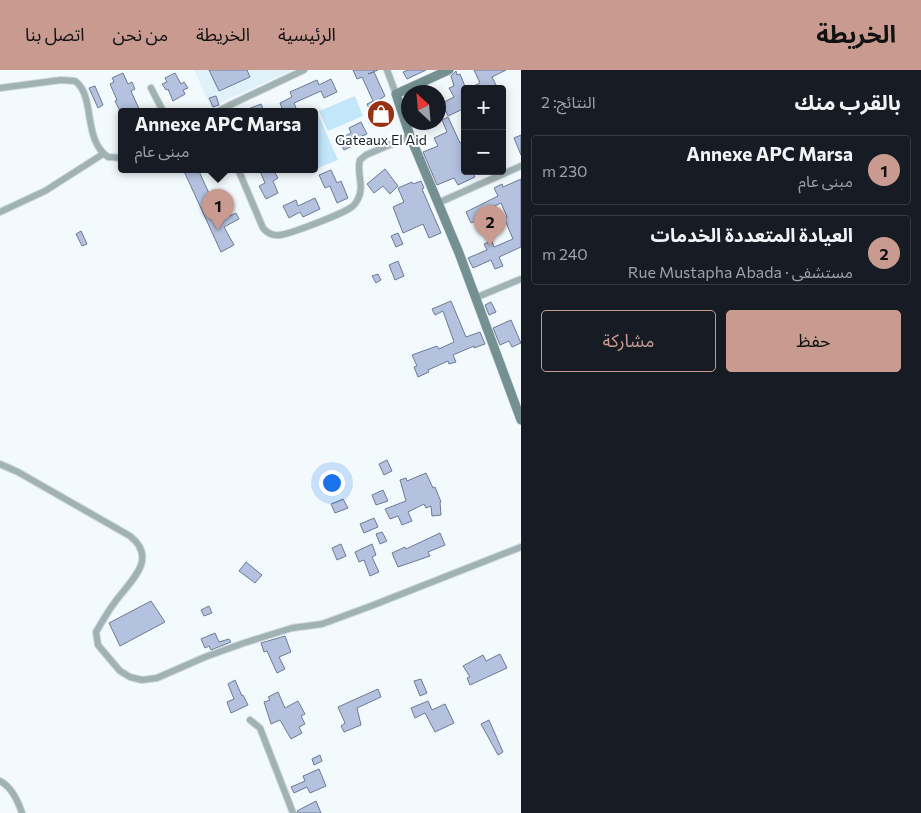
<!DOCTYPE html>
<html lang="ar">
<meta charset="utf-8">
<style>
:root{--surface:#171b24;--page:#242831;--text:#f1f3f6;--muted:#9ea1a6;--line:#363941;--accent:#c99b90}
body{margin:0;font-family:Commissioner,"Noto Sans Arabic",sans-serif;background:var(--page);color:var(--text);direction:rtl}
.controls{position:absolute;right:15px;top:15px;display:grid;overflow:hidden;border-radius:5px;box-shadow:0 2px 12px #0003}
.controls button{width:45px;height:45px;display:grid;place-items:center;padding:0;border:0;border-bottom:1px solid var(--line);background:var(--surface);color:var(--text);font:25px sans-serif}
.compass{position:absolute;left:401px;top:15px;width:45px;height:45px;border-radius:50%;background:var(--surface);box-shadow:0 2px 12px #0003;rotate:334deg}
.you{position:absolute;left:331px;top:412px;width:18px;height:18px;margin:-12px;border:4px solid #fff;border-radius:50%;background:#1a73e8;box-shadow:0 0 0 8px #1a73e833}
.badge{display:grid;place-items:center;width:32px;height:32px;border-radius:50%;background:var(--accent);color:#111;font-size:16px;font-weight:700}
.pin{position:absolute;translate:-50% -41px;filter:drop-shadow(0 1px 2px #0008)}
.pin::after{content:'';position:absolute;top:26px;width:18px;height:15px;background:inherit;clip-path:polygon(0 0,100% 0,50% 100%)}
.popup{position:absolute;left:118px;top:38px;width:200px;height:65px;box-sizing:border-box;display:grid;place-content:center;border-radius:5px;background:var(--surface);filter:drop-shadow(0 1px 4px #0005);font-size:16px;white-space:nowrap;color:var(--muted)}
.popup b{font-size:19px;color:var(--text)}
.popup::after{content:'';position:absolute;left:50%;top:100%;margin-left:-10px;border:10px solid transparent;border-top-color:var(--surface)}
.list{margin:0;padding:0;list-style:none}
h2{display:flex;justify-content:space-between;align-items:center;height:65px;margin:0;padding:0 20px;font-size:21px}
h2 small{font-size:16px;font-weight:400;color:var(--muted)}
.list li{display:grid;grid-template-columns:32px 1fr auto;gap:15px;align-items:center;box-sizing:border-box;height:70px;margin:0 10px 10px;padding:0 10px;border:1px solid var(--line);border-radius:5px}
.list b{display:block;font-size:19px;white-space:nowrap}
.list p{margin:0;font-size:16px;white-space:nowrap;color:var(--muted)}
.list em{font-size:16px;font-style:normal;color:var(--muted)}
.actions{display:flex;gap:10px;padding:15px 20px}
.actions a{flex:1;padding:11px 0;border:1px solid var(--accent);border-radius:5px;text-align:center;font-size:18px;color:var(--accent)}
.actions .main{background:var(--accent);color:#111}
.map{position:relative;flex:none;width:521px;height:743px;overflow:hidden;direction:ltr}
header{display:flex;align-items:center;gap:30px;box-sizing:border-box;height:70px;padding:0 25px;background:var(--accent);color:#111}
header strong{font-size:24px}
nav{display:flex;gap:28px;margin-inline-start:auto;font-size:18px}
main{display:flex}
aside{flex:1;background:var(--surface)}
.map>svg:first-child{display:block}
.built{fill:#e0f1fa}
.green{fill:#c3e7fa}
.building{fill:#b4c2e0;stroke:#6c7a94}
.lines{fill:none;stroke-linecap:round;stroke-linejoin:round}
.street-casing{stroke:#cfd7dc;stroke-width:8}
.secondary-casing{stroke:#cfd7dc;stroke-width:10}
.street{stroke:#a0b2b3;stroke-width:6}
.secondary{stroke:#759091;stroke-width:9}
.labels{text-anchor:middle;stroke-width:4;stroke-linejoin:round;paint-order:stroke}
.poi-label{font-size:14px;fill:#142127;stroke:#fff}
</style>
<header>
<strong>الخريطة</strong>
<nav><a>الرئيسية</a><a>الخريطة</a><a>من نحن</a><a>اتصل بنا</a></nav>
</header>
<main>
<aside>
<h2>بالقرب منك<small>النتائج: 2</small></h2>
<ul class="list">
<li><span class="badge">1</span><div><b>Annexe APC Marsa</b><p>مبنى عام</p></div><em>230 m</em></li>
<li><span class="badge">2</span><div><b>العيادة المتعددة الخدمات</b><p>مستشفى · Rue Mustapha Abada</p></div><em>240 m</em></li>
</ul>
<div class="actions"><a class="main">حفظ</a><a>مشاركة</a></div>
</aside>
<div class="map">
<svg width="521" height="743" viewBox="0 0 521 743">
<rect width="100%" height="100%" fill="#f3fafe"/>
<polygon class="built" points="194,0 293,0 211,37"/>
<g class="green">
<polygon points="355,26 363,46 328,61 319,41"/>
<polygon points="318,44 338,90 308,102 307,99 314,99 314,46"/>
</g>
<g class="building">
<polygon points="209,0 247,0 250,7 219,21"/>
<polygon points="353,0 378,0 368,4 374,2 385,26 380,29 386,41 373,47 367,34 373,31 362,7 357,9"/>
<polygon points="408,0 426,0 407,9 403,2"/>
<polygon points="474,0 506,0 492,7 498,19 467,19 480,13"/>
<polygon points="456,1 457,5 460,4 466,19 465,19 465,29 461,30 465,38 448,46 442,33 454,27 449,18 454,16 451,6"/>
<polygon points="123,3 128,14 132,12 135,19 131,21 140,41 122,41 121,43 115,31 117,30 110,14 114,12 112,8"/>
<polygon points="175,3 181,14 184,12 188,18 183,20 185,24 173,31 168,19 166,20 162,14 167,12 165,8"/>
<polygon points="331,9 337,22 324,28 321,21 294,33 296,38 289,41 283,41 280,33 292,27 290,22 317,10 319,15"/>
<polygon points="95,16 103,35 98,38 89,18"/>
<polygon points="216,26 219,35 213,37 209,28"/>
<polygon points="261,34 264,41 243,41"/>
<polygon points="448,47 460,73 465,71 465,101 472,101 475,107 458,115 454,108 437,115 423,82 438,76 434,68 447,62 442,50"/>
<polygon points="361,52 367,64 355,69 357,74 344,80 339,69 351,63 349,58"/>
<polygon points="521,65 521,85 514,68"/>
<polygon points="183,99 198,99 221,150 236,143 239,149 224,157 234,175 221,182"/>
<polygon points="259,99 273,99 278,108 273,111 278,123 266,129 259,116 265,113"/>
<polygon points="385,99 398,116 390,124 383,116 374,123 367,114"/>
<polygon points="331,100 337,113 341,111 348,128 337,133 330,116 325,118 319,105"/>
<polygon points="521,109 521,177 499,187 503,196 495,199 491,190 473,198 468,188 487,180 484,174 492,171 494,177 513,169 504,148 507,147 501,133 484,141 486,146 471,153 466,142 498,126 494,118 502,114 503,117"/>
<polygon points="421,111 424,118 422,119 441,163 429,168 423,154 403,163 393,137 404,132 398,118 412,112 413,114"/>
<polygon points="315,128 320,139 303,147 300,142 289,148 283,136 296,130 298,136"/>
<polygon points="81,161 87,174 82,176 76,164"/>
<polygon points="398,163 403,174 396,177 391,166"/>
<polygon points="398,191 404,206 395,210 389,195"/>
<polygon points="378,204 381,210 376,213 372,206"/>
<polygon points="451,231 466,267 480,262 485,274 474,278 474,276 453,285 456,292 449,294 448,291 428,300 429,302 418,307 414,297 417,296 412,285 437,276 439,279 454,272 443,241 435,245 432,239"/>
<polygon points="491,232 496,242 489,245 485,235"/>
<polygon points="511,250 521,273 512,277 509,271 500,275 493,258"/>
<polygon points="387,390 392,401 384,405 379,394"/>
<polygon points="426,403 433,418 435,417 441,432 440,432 441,445 432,446 431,436 426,438 424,434 408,442 412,451 402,455 398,446 390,449 385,439 406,431 400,410 406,408 407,411"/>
<polygon points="383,420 388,431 376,435 372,425"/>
<polygon points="343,429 348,438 335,443 331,434"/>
<polygon points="374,448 378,457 364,463 360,454"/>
<polygon points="382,462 387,471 380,474 376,464"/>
<polygon points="440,463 445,475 428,482 430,486 398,497 392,483 405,477 406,479"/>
<polygon points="341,474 346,486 337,490 332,478"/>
<polygon points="372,474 376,485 372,487 379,502 370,506 364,490 359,492 355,482"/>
<polygon points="246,492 262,505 255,513 239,501"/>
<polygon points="151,531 165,552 120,576 109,553"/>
<polygon points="209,536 212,543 204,546 201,540"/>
<polygon points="215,563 219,572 229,569 231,572 211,580 209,576 205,578 201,569"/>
<polygon points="285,566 291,582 279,587 285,599 277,603 267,581 264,582 261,573"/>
<polygon points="500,584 507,598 470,615 467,608 470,607 463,596 483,585 486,591"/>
<polygon points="421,609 427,623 420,626 414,611"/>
<polygon points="235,610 242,626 243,625 248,635 231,643 227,632 234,629 228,614"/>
<polygon points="378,619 381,627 357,638 361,655 344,662 341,656 345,653 338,637"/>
<polygon points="278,622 285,638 298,631 305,644 301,646 305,654 299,657 302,663 291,669 280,650 271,654 264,632 270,630 268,627"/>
<polygon points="428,631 432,640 445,634 454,653 435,662 425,643 415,648 411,638"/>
<polygon points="489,650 503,682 498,685 481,654"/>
<polygon points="320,685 322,691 314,695 312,689"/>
<polygon points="319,699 326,716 310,723 307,717 294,723 291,717 305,711 303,706"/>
<polygon points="316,731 321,743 298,743 297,741"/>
</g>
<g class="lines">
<defs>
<g id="street">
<polyline points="387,0 396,24"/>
<path d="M0,18L61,10L75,11C96,26 82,69 108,87L122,88"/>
<polyline points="151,18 163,41"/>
<polyline points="219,41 232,34 304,0"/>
<path d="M238,99L263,158C268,164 273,166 280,165C290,164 342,144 350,138C354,136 356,133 358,129C365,116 356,103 360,90L366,85L410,66"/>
<polyline points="438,133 521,96"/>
<polyline points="0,142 45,121 103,84"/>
<polyline points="475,228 521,209"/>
<path d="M0,394L18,402L130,466C159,489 130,511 115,532C108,541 102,552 96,562L98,575L120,601L130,607L142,610L157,608L205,587L244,573L292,558L322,554L371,536L521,477"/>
<polyline points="250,650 260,658 293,743"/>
<path d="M0,711C12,717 18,731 22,743"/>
</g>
<polyline id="secondary" points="449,0 396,24 410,66 459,183 521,350"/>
</defs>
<use href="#street" class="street-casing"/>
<use href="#secondary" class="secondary-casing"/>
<use href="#street" class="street"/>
<use href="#secondary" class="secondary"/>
</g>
<defs>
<symbol id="shop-disc" viewBox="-11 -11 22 22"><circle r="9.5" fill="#983014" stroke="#fff"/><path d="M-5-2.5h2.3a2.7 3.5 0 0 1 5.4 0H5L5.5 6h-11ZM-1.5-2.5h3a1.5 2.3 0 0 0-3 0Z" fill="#fff"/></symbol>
</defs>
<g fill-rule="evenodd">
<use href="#shop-disc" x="365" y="28" width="32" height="32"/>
</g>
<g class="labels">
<g class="poi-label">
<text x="381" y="75">Gateaux El Aid</text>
</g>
</g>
</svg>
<div class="controls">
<button>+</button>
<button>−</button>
</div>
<svg class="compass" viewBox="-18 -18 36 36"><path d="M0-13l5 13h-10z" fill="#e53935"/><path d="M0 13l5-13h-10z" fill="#9ea1a6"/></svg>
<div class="you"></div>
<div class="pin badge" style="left:218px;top:160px">1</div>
<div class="popup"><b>Annexe APC Marsa</b>مبنى عام</div>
<div class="pin badge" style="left:490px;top:176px">2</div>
</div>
</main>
